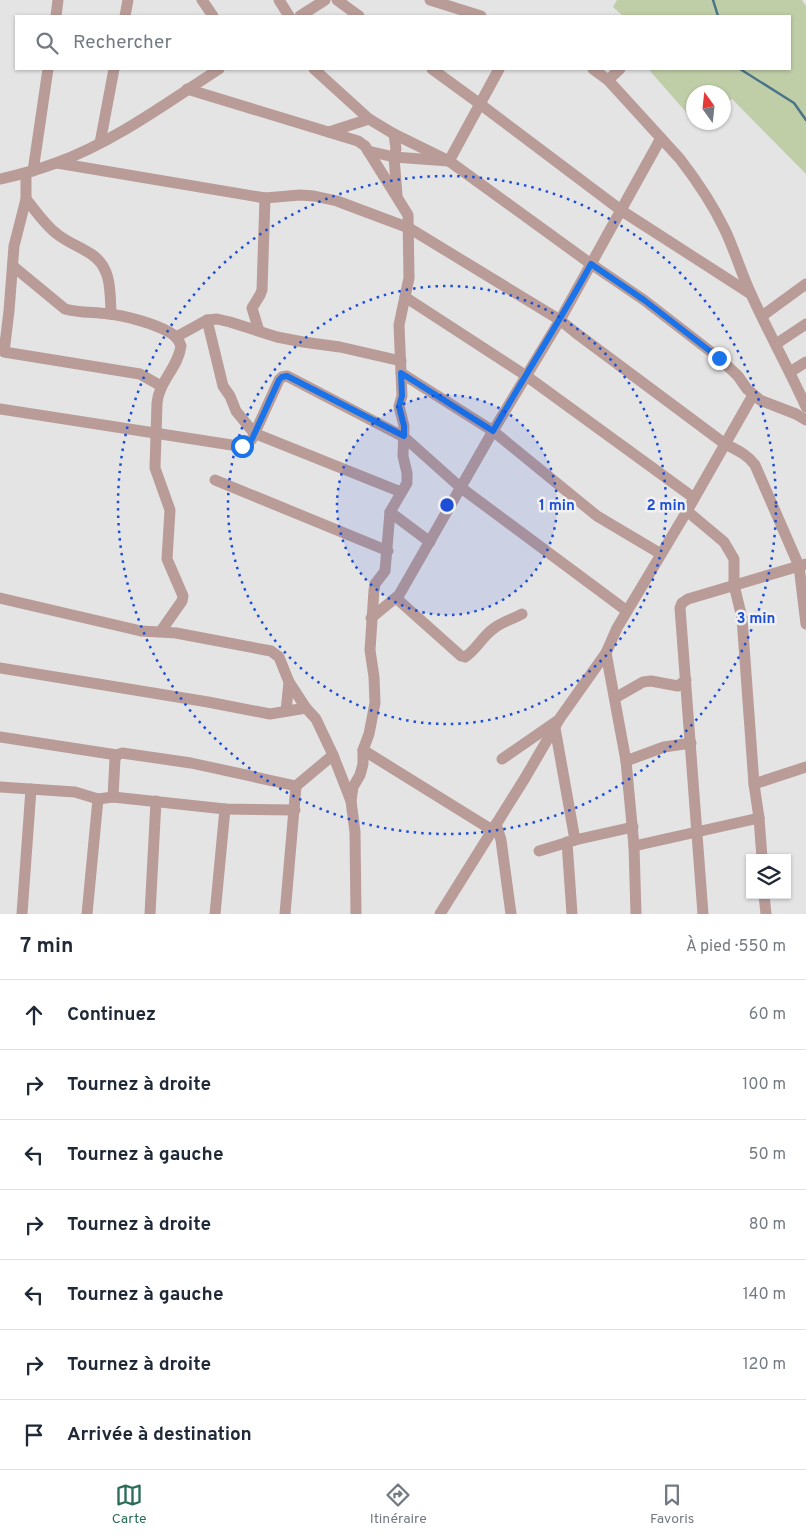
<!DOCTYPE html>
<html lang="fr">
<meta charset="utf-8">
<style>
:root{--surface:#fff;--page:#f2f2f3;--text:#1f2937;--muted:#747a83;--line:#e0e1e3;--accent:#2a6b5a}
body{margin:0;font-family:Overpass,sans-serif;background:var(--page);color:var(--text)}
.controls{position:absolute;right:15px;bottom:15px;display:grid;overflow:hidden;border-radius:0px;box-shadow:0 1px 4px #0004}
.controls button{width:45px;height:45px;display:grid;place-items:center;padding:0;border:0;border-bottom:1px solid var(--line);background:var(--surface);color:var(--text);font:25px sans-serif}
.compass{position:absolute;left:686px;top:85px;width:45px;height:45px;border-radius:50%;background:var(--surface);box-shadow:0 1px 4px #0004;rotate:345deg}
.stop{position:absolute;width:15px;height:15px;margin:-11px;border:4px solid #1a73e8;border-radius:50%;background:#fff}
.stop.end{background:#1a73e8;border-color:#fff;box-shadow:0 1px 5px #0008}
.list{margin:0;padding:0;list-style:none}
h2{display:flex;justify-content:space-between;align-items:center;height:65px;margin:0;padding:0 20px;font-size:21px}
h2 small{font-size:16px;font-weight:400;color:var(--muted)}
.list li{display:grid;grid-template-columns:32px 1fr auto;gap:15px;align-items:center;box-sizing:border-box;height:70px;padding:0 20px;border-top:1px solid var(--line)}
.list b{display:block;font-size:19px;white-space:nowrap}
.list em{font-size:16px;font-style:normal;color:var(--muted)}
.icon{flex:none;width:28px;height:28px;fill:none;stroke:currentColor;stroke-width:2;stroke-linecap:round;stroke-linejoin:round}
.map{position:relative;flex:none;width:806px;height:914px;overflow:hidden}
.search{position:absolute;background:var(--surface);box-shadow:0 1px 4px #0004;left:15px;right:15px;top:15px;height:55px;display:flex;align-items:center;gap:12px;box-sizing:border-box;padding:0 18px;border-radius:0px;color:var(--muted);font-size:19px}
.sheet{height:555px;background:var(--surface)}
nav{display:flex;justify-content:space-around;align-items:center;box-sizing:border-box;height:70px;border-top:1px solid var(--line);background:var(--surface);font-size:14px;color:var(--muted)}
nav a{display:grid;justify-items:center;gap:2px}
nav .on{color:var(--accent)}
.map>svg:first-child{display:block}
.green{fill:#bfcea7}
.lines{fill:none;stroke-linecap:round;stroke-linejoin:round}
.stream{stroke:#4b748a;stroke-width:2.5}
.minor{stroke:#b99c97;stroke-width:11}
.route{stroke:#1a73e8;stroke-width:6}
.ring{fill:none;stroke:#1d4ed8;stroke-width:2.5;stroke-dasharray:2.5 5}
.centre{fill:#1d4ed8;stroke:#f1f1f2;stroke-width:2.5}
.ring-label{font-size:15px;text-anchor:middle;font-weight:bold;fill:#1d4ed8;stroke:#f1f1f2;stroke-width:5;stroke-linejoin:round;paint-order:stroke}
</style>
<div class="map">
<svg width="806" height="914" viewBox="0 0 806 914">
<rect width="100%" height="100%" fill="#e4e4e5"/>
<polygon class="green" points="617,0 802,0 806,6 806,174 732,99 724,103 724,92 694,92 693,120 650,71 652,69 790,69 790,16 623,16 613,7"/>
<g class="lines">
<g class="stream">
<polyline points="713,0 718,16"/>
<polyline points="740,69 794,103 806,120"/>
</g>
<g class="minor">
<polyline points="202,0 213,16"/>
<polyline points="279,0 289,16"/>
<polyline points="337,0 359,16"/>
<polyline points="430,0 481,16"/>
<polyline points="56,16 58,0"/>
<polyline points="125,16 128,0"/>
<polyline points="300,16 325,0"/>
<polyline points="314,69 369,119 394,134 449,161 591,264 644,300 719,358 738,376 747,389 760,400 796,414 806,420"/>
<polyline points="432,69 480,104 622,211 751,294"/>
<path d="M593,69L608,80L680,159C697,181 713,205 725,230C735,251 741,273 751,294C768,332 789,369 806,407"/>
<polyline points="608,80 620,69"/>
<polyline points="187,89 358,141 365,146 408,215 409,278 399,325 402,396 399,406 404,426 403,456 407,473 407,483 390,512 385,571 375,584 374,590 370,650 374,677 375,703 369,734 363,750 363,764 360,775 353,787 351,801 355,832 356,914"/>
<polyline points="329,132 369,119"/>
<polyline points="394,134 396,149 394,157 397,195"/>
<polyline points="100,143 114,69"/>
<polyline points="368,151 394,157 449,161 499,69"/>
<path d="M57,163L265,198L300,195L314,196L337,201L409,228L560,320L576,333L725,444C737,450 747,454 755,465L799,566L806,624"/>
<polyline points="33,171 48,69"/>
<polyline points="26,173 26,199 14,246 9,311 4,352 140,374 161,386"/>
<path d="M0,179C19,175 37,170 56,163C114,142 168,102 219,69"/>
<path d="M26,199C36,211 45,225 57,234C67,242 80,247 91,254C112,267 110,292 111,314"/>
<path d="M14,267L65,309C79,313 94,312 108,314C124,315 155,324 169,332C175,335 179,340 181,346C178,368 159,381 157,403L155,468L170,510L167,559L183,596L182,601L161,631"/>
<polyline points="405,297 525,375 694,498"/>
<polyline points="762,316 806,284"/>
<polyline points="207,320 223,386 230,396 236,411 254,433 401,492"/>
<polyline points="259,331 252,308 260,295 262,290 265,198"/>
<polyline points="176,337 207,320 217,319 230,322 277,337 303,342 340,347 401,361"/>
<polyline points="776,344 806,324"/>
<polyline points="790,372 806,362"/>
<polyline points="401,373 493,431 597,516 661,554"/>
<path d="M0,409L238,446C244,445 248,444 252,439L279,380L282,377L287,376L404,437L460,487L627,611"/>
<polyline points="215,480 388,551"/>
<polyline points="687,511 724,542 734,559 734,585 742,618 754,784 759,818 762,858"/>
<polyline points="390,512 430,542"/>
<polyline points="0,598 141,631 176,633 271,651 279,657 289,682 306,708 316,719 333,755 351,801"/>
<path d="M396,598L461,656L465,657C476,650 482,637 493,629C501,622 513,619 522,614"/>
<polyline points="371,618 399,595 493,431 560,320 661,138"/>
<polyline points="606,653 626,761 634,846 636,914"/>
<polyline points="0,668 208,702 270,714 306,708"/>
<polyline points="615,698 643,682 651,681 678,686 686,680"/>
<polyline points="286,711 289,682"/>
<polyline points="555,728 575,840"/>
<polyline points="0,737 117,755"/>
<polyline points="363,750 492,830"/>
<polyline points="502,759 557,721"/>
<polyline points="626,761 664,747 691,743"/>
<polyline points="754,784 806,767"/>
<polyline points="0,787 75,792 98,799 113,797 225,809 295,810"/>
<polyline points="113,797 115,759 117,755 122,753 191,763 296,786"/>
<polyline points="496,824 501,840 511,914"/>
<polyline points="567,842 572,914"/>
<polyline points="634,846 759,818"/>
<polyline points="539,851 575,840 633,827"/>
<polyline points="764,895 766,914"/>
<polyline points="22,914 31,789"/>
<polyline points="87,914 98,799"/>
<polyline points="150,914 156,801"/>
<polyline points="215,914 225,809"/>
<polyline points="285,914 296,786 333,755"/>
<polyline points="440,914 525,778 560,718 606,653 617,628 687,511 753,395"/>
<polyline points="703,914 680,608 682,603 688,599 806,564"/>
</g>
</g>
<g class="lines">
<path class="route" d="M242,446L249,443L252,439L279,380L282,377L287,376L404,436V426L399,406L402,396L401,373L493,431C525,375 560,321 591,264L644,300L719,358"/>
</g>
<circle cx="447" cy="505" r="110" fill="#1d4ed8" fill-opacity=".12"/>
<g class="ring">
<circle cx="447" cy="505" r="110"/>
<circle cx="447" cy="505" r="219"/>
<circle cx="447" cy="505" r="329"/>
</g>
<circle cx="447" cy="505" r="8" class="centre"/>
<g class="ring-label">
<text x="557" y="510">1 min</text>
<text x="666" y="510">2 min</text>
<text x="756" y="623">3 min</text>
</g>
</svg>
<div class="controls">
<button><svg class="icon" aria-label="layers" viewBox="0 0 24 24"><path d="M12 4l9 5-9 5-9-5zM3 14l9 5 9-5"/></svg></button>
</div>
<svg class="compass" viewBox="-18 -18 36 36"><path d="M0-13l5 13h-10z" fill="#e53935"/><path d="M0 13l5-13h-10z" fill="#747a83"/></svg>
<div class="stop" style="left:242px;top:446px"></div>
<div class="stop end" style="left:719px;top:358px"></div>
<div class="search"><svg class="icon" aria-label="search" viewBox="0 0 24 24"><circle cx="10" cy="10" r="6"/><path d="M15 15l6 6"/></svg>Rechercher</div>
</div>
<section class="sheet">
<h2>7 min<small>À pied · 550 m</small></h2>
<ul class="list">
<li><svg class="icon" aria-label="ahead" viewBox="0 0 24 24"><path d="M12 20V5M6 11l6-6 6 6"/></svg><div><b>Continuez</b></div><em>60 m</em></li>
<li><svg class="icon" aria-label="right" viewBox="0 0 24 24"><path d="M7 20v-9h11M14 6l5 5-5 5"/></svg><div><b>Tournez à droite</b></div><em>100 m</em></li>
<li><svg class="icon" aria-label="left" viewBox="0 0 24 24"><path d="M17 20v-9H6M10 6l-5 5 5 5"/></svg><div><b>Tournez à gauche</b></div><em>50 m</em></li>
<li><svg class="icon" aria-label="right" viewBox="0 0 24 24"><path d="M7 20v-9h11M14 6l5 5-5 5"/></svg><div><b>Tournez à droite</b></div><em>80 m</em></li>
<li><svg class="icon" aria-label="left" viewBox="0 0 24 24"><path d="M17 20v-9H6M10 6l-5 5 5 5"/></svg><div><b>Tournez à gauche</b></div><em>140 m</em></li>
<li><svg class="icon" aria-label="right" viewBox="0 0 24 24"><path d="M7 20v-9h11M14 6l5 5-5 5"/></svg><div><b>Tournez à droite</b></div><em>120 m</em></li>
<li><svg class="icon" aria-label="arrive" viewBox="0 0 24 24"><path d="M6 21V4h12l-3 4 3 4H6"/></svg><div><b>Arrivée à destination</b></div></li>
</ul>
</section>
<nav>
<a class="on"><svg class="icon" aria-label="map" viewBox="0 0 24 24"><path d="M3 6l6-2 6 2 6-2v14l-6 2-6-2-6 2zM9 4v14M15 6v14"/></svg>Carte</a>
<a><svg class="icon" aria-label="directions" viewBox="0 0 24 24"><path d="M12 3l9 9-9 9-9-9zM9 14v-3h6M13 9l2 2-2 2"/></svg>Itinéraire</a>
<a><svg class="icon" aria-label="saved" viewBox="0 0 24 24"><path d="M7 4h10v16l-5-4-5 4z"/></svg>Favoris</a>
</nav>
